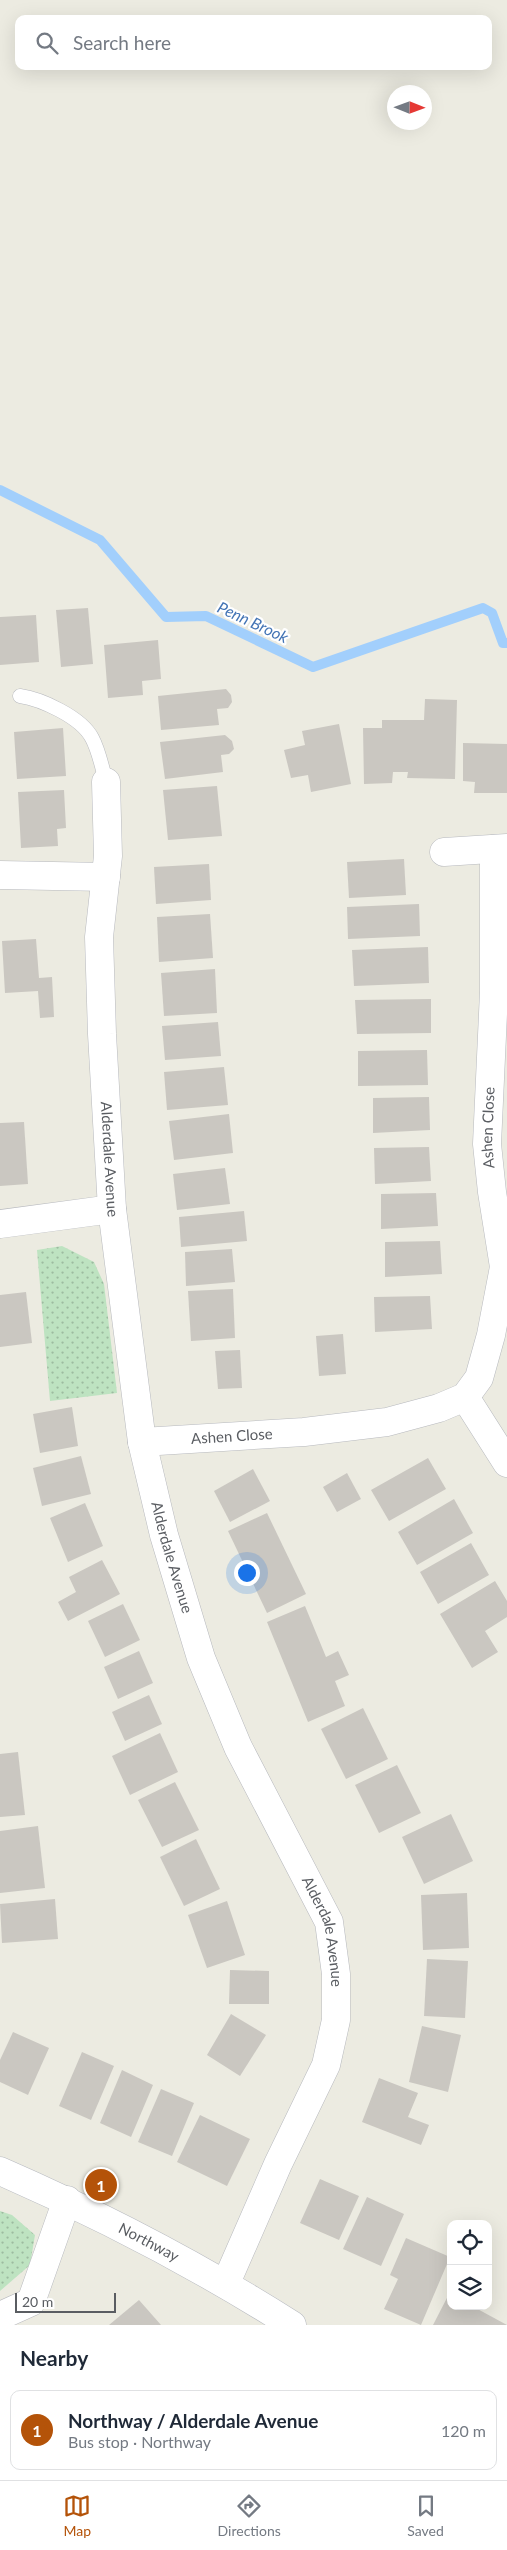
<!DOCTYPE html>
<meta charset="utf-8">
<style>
:root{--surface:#fff;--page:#f6f6f7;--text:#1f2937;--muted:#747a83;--line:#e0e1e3;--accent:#b45309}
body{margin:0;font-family:Lato,sans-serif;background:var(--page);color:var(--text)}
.controls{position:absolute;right:15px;bottom:15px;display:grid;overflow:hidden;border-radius:10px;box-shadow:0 5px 20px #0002}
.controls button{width:45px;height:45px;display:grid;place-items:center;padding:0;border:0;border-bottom:1px solid var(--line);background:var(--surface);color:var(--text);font:25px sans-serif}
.compass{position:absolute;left:387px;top:85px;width:45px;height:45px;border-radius:50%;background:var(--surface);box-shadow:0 5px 20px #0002;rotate:91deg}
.scale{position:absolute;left:15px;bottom:12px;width:101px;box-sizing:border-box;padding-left:5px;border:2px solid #5a5d62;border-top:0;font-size:14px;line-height:18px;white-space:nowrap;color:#5a5d62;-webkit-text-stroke:4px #fff;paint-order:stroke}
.you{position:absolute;left:246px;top:1572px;width:18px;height:18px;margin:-12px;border:4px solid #fff;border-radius:50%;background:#1a73e8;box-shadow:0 0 0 8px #1a73e833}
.badge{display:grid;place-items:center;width:32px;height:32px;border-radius:50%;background:var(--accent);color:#fff;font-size:16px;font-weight:700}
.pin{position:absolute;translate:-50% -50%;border:2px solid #fff;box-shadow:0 1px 5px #0006}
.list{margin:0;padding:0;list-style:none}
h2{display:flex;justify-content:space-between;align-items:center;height:65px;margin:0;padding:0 20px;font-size:21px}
h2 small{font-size:16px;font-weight:400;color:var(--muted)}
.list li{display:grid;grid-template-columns:32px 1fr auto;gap:15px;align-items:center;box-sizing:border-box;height:80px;margin:0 10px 10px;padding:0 10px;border:1px solid var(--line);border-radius:10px}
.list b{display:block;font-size:19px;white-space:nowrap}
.list p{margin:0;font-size:16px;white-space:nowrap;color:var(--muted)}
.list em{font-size:16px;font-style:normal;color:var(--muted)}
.icon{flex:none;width:28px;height:28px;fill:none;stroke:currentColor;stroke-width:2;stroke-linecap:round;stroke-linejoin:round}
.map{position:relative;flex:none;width:507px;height:2325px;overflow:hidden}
.search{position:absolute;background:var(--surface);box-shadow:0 5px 20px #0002;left:15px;right:15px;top:15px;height:55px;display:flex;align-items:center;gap:12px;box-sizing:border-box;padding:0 18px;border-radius:10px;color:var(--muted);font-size:19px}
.sheet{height:155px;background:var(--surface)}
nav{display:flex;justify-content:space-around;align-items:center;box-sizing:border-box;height:70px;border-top:1px solid var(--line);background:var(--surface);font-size:14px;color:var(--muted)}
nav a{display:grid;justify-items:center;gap:2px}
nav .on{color:var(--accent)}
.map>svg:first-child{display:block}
.grass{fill:url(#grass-dots)}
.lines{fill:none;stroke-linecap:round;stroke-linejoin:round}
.stream{stroke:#a2cffc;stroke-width:10}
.building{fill:#cac7c1}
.lane-casing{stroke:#b7b9be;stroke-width:15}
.street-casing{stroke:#b7b9be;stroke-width:29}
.secondary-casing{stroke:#b7bac0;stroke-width:29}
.lane{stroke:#fff;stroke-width:14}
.street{stroke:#fff;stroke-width:28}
.secondary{stroke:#fff;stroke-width:28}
.labels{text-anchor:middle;stroke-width:4.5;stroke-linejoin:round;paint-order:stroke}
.street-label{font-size:15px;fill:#5a5d62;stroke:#fff}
.water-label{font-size:16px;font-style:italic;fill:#4374b5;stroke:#fff}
</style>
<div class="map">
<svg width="507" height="2325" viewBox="0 0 507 2325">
<defs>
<pattern id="grass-dots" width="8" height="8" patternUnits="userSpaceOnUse" patternTransform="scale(1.25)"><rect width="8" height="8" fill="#bee3c1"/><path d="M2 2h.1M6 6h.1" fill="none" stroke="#9dbba0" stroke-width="1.8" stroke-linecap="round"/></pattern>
</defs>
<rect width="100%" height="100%" fill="#ecebe1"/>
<g class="grass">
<polygon points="62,1246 94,1262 104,1284 117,1393 50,1401 37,1250"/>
<polygon points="0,2211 12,2215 35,2235 30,2265 0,2291"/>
</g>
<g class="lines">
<polyline class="stream" points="0,490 100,540 166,617 206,616 313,667 483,608 492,613 503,643 507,643"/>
</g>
<g class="building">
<polygon points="88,608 93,664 61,667 56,610"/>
<polygon points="36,615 39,662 0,665 0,617"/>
<polygon points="158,640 161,679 142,681 143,695 108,698 104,645"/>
<polygon points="226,689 231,695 232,702 228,708 217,709 219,725 161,730 158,696"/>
<polygon points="425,699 457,700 455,779 407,778 408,772 393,772 392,783 364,784 363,728 382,728 382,720 424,720"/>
<polygon points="339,724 351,784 311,792 308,775 291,778 284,750 305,745 302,731"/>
<polygon points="63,728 66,776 17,779 14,732"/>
<polygon points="225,735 232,741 234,749 229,754 221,755 223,772 165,779 160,742"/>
<polygon points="463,743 507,744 507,793 474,793 475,782 463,781"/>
<polygon points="217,786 222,836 168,840 163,790"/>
<polygon points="64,790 66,828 57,829 58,846 21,848 18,792"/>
<polygon points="404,859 406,895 349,898 347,862"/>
<polygon points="209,864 211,900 156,904 154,867"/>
<polygon points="419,904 420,936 348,939 347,907"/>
<polygon points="210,914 213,958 159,962 157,917"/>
<polygon points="36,939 39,978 52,977 54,1017 40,1018 38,991 5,993 2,941"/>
<polygon points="428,947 429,983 354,986 352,950"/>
<polygon points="215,969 217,1013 164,1016 161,973"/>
<polygon points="431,999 431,1033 357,1034 355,1000"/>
<polygon points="218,1022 221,1056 165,1060 162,1026"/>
<polygon points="427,1050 428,1085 358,1086 358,1051"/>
<polygon points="224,1067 228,1105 167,1110 164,1072"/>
<polygon points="429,1097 430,1130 373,1133 373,1098"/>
<polygon points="229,1114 233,1153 174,1160 169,1121"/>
<polygon points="24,1122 28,1184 0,1186 0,1123"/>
<polygon points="429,1147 431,1181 375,1184 374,1148"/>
<polygon points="225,1168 230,1204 177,1210 173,1174"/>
<polygon points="436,1193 438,1226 381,1229 381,1194"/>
<polygon points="244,1211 247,1241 181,1247 179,1217"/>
<polygon points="440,1241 442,1274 385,1277 385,1242"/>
<polygon points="232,1249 235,1282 186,1286 185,1252"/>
<polygon points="233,1289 235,1338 191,1341 188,1291"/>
<polygon points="26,1292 32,1343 0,1347 0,1295"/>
<polygon points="430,1296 432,1329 375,1332 374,1297"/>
<polygon points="343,1334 346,1374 319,1376 316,1336"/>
<polygon points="240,1350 242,1388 218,1389 215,1351"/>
<polygon points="72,1407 78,1446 40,1453 33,1414"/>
<polygon points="81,1456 91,1494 42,1506 33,1468"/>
<polygon points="428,1458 446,1489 389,1521 371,1490"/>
<polygon points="253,1469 270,1501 230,1522 214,1491"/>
<polygon points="347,1473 361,1499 337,1512 323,1487"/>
<polygon points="454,1499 473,1533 417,1565 398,1532"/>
<polygon points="85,1503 103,1546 68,1562 50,1518"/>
<polygon points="267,1513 306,1594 267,1613 228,1531"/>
<polygon points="471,1543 489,1575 438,1604 420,1572"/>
<polygon points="102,1560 120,1594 68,1621 58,1602 76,1592 69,1577"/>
<polygon points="495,1581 507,1601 507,1617 485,1631 498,1652 472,1668 440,1614"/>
<polygon points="123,1604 140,1640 105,1657 88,1621"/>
<polygon points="305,1606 326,1657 338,1651 349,1675 335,1681 345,1706 308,1722 267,1622"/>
<polygon points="139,1651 153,1683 118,1699 104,1667"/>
<polygon points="149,1695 162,1724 125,1741 112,1712"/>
<polygon points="363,1708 388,1759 346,1779 321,1729"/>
<polygon points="160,1733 178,1772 130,1795 112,1756"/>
<polygon points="18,1752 25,1815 0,1817 0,1754"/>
<polygon points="397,1765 421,1813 379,1833 355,1785"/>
<polygon points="175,1782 199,1830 162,1847 138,1800"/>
<polygon points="451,1814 473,1861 424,1884 402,1837"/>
<polygon points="38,1826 45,1888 0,1893 0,1831"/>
<polygon points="196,1839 220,1889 184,1906 160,1857"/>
<polygon points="467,1893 469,1948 423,1950 421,1895"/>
<polygon points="55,1899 58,1939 2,1943 0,1904"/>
<polygon points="227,1901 245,1955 207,1968 188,1915"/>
<polygon points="427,1959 468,1961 465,2018 424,2016"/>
<polygon points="230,1970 269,1971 269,2004 229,2004"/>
<polygon points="231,2014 266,2035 240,2076 207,2055"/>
<polygon points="422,2026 461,2035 448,2092 409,2082"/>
<polygon points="13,2032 49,2048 28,2095 0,2082 0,2060"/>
<polygon points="82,2052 114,2066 91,2120 59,2106"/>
<polygon points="122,2070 153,2085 131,2137 100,2123"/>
<polygon points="379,2078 418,2093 408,2117 429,2125 421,2145 362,2122"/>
<polygon points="161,2089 194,2103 172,2156 138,2142"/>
<polygon points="200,2115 250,2139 227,2186 177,2162"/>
<polygon points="320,2179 359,2196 339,2240 300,2223"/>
<polygon points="367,2197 404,2214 381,2266 343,2249"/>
<polygon points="406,2238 450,2257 421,2325 384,2309 398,2279 390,2275"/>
<polygon points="449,2294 451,2295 451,2306 472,2306 507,2325 433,2325"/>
<polygon points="139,2300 161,2325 109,2325"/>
</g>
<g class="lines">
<defs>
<path id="lane" d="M20,696C41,699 81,717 92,738C99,751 102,767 106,782"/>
<g id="street">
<path id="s1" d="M106,782L108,856L99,937L102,1034L112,1209L142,1442L164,1535L201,1658L238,1747L329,1922L336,1974V2020L326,2065L278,2164L226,2283"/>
<polyline points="444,852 507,848"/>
<polyline points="0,875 106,877"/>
<polyline points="0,1224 112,1209"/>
<polyline points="465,1397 507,1463"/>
<path id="s2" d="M142,1442L304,1432L387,1422L439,1408L465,1397L479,1378L491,1335L504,1267L492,1192L487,1144L494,992V849"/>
<polyline points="0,2316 31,2302 67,2200"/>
</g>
<g id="secondary">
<path id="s3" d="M0,2171C101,2215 199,2266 292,2325"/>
</g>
</defs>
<use href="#lane" class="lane-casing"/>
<use href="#street" class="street-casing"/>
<use href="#secondary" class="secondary-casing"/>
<use href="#lane" class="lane"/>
<use href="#street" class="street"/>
<use href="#secondary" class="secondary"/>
</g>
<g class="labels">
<g class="street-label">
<text dy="5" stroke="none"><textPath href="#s2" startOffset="606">Ashen Close</textPath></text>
<text dy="5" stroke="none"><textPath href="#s1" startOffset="378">Alderdale Avenue</textPath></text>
<text dy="5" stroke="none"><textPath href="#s2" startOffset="90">Ashen Close</textPath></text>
<text dy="5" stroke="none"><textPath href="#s1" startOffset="782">Alderdale Avenue</textPath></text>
<text dy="5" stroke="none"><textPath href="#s1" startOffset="1188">Alderdale Avenue</textPath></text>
<text dy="5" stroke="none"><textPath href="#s3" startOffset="165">Northway</textPath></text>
</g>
<g class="water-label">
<text transform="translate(253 622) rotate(25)" y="6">Penn Brook</text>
</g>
</g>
</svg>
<div class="controls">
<button><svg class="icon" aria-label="locate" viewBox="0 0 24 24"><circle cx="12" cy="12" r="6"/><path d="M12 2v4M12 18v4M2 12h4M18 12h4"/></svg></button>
<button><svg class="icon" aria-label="layers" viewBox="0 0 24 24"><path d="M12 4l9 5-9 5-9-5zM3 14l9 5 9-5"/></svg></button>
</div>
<svg class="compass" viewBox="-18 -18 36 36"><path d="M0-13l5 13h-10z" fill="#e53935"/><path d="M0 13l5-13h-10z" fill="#747a83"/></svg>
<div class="scale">20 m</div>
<div class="you"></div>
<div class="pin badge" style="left:101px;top:2185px">1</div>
<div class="search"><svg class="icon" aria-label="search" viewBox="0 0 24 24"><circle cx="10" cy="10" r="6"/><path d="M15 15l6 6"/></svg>Search here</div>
</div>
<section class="sheet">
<h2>Nearby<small></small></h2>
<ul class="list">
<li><span class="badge">1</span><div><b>Northway / Alderdale Avenue</b><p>Bus stop · Northway</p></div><em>120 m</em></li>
</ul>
</section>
<nav>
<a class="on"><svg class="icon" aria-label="map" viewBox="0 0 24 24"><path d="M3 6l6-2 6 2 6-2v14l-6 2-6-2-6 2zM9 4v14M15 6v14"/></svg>Map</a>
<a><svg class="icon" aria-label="directions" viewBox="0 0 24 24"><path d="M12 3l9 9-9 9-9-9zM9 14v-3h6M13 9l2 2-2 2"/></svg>Directions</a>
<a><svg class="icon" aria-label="saved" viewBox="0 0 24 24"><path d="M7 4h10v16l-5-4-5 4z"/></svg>Saved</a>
</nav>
